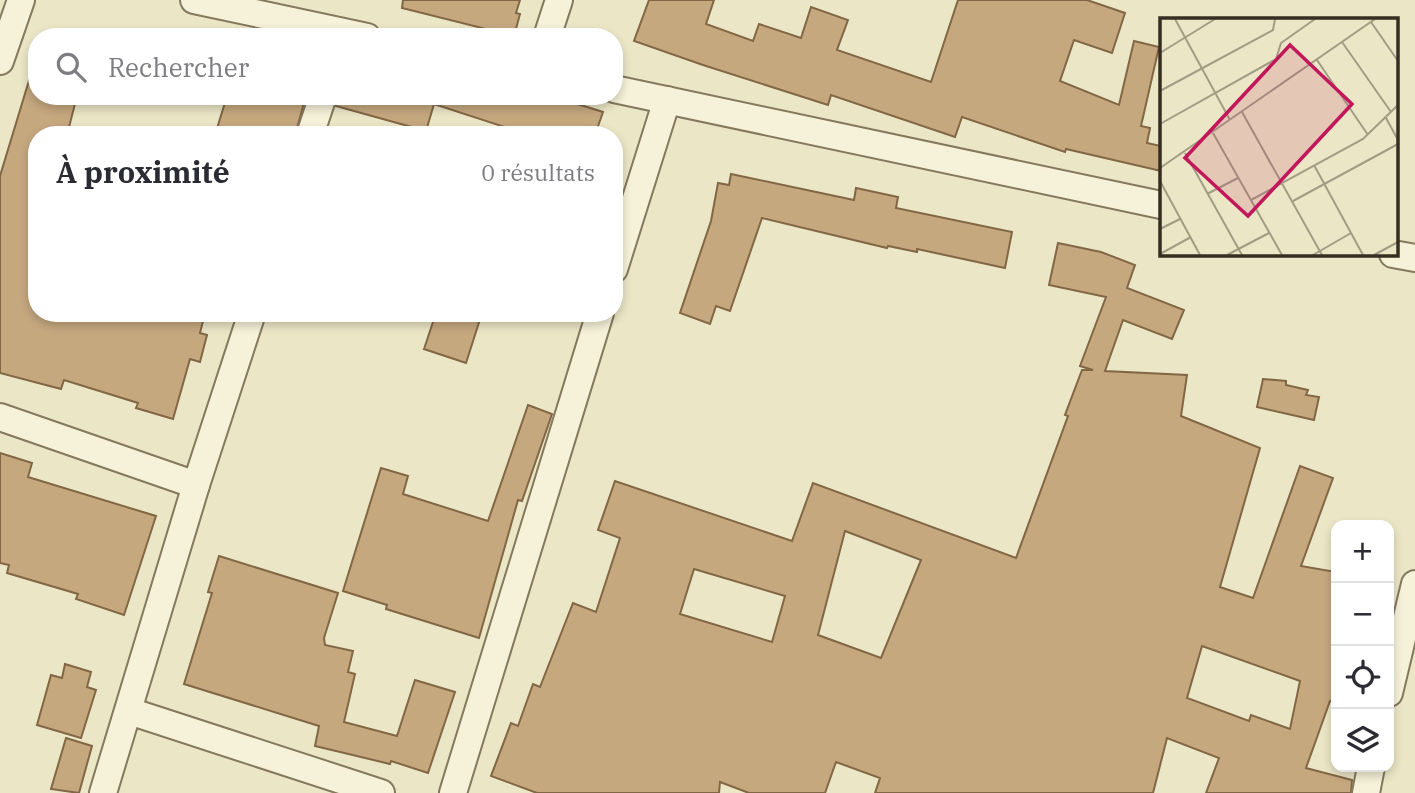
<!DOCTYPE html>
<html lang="fr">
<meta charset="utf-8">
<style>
:root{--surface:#fff;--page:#f7f7f7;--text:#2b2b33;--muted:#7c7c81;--line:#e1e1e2}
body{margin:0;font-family:"IBM Plex Serif",serif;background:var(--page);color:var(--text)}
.controls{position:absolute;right:21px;bottom:21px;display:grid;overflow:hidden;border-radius:14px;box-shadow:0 4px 10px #0003}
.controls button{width:63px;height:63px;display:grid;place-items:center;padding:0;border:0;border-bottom:2px solid var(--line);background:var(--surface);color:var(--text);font:35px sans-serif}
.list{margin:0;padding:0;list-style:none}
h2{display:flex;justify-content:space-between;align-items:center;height:91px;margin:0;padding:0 28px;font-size:30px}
h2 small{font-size:23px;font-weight:400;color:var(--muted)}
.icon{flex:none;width:38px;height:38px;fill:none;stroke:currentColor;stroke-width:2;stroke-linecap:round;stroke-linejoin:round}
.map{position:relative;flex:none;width:1415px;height:793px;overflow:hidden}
.search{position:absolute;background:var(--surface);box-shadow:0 4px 10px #0003;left:28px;top:28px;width:595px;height:77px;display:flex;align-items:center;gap:18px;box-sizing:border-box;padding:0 24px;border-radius:28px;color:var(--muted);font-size:26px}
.panel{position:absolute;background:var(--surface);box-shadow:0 4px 10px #0003;left:28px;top:126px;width:595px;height:196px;border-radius:28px}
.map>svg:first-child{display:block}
.building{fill:#c6a87f;stroke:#826745;stroke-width:2;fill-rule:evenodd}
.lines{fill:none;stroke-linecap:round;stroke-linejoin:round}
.street-casing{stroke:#85795d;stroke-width:30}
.street{stroke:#f6f2d9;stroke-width:26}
.inset-road{fill:none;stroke:#a39c84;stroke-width:2}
.view{fill:#c2185b;fill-opacity:0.15;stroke:#c2185b;stroke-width:3.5}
.inset-edge{fill:none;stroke:#362e20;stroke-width:3.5}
</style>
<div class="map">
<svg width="1415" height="793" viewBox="0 0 1415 793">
<rect width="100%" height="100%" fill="#ebe6c6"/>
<g class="building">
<polygon points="403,0 520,0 516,13 520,14 514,36 402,8"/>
<polygon points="649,0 714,0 706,24 753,41 759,24 801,38 811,7 848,20 837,50 931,82 958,0 1087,0 1125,13 1112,53 1074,40 1060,81 1119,105 1134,41 1159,47 1141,126 1150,128 1147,143 1161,146 1161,171 1066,149 1065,152 962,117 955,137 831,95 828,105 703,65 634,41"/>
<polygon points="31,74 37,75 37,96 77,96 67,135 37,135 37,313 205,313 200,333 207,335 200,362 190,359 173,419 136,408 138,403 64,380 61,389 0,373 0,176"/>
<polygon points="227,96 306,96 295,135 215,135"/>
<polygon points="338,96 413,96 430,102 431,96 570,96 568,101 603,112 595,135 529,135 434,104 426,131 336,106"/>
<polygon points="731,174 854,200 856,188 898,197 896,208 1012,232 1005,268 917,249 917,252 888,246 887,248 762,218 730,311 716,306 710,324 680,313 711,221 718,183 729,185"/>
<path d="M1058,243L1101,252L1135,265L1127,288L1184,310L1172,339L1123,320L1105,371L1187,375L1181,416L1260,448L1220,587L1253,598L1300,466L1333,478L1301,566L1336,572V703L1330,701L1306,768L1352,780L1351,793H1206L1219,758L1167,738L1153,793H875L880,778L836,762L825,793H749L720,782L719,793H537L491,776L511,723L518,726L533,684L540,687L573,603L596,612L620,538L598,530L615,481L792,541L813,483L1016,558L1068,416L1065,415L1082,370H1093L1080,366L1106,297L1049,285ZM845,531L921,560L881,658L818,635ZM694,569L785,596L772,642L680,614ZM1202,646L1300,681L1290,729L1251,715L1249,721L1187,698Z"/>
<polygon points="436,313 482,313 466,363 424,349"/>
<polygon points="1263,379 1286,381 1286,385 1308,390 1306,395 1319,397 1314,420 1257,407"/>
<polygon points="528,405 552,414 522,501 518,500 479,638 386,609 387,605 343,591 381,468 408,476 403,494 488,521"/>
<polygon points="0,453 32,463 28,477 156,516 124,615 76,599 78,594 7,573 9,565 0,563"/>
<polygon points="219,556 338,593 324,638 325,645 353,651 348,672 355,674 344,722 397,736 415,680 455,692 428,773 391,761 390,764 315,746 319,726 184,684 212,593 208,592"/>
<polygon points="65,664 91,672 87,687 96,690 81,738 37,725 51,675 62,678"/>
<polygon points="66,738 92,746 79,793 51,789"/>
</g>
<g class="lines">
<defs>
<g id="street">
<polyline points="194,0 367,37"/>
<polyline points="547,37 559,0"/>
<polyline points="0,61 21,0"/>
<polyline points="614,89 1161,205"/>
<polyline points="310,135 323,96"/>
<polyline points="1393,254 1415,258"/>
<polyline points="614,269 667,100"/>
<polyline points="0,417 196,485"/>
<polyline points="1389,693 1415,584"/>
<polyline points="129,711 381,793"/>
<polyline points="103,793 196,485 252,313"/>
<polyline points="453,793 600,313"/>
<polyline points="1366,793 1371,767"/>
</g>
</defs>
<use href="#street" class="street-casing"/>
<use href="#street" class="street"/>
</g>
<g transform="translate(1160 18)">
<rect width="238" height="238" fill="#ebe6c6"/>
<path class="inset-road" d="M15,1L70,102M211,4L238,43M182,24L231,94M0,35L55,1M157,42L208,117M0,73L113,12L115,1M82,94L162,237M226,100L238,122M0,106L116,41L121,25L155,1M53,115L122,237M25,135L82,237M154,147L203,237M0,150L215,1M0,163L40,237M47,176L78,160M91,182L203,121L238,87M133,183L238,126M0,211L20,201M0,236L31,219M67,237L109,215M153,237L191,215M214,237L238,224"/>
<path class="view" d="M130,27L192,86L88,198L25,140Z"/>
<rect width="238" height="238" class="inset-edge"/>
</g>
</svg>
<div class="controls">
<button>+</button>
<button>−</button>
<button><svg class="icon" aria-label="locate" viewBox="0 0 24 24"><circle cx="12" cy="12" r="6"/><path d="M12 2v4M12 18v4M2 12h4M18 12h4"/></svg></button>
<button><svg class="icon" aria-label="layers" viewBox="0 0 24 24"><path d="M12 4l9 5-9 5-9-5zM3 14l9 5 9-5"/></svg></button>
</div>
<div class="search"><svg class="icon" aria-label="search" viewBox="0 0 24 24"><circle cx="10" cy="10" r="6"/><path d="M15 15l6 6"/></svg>Rechercher</div>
<section class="panel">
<h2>À proximité<small>0 résultats</small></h2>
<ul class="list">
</ul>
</section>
</div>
